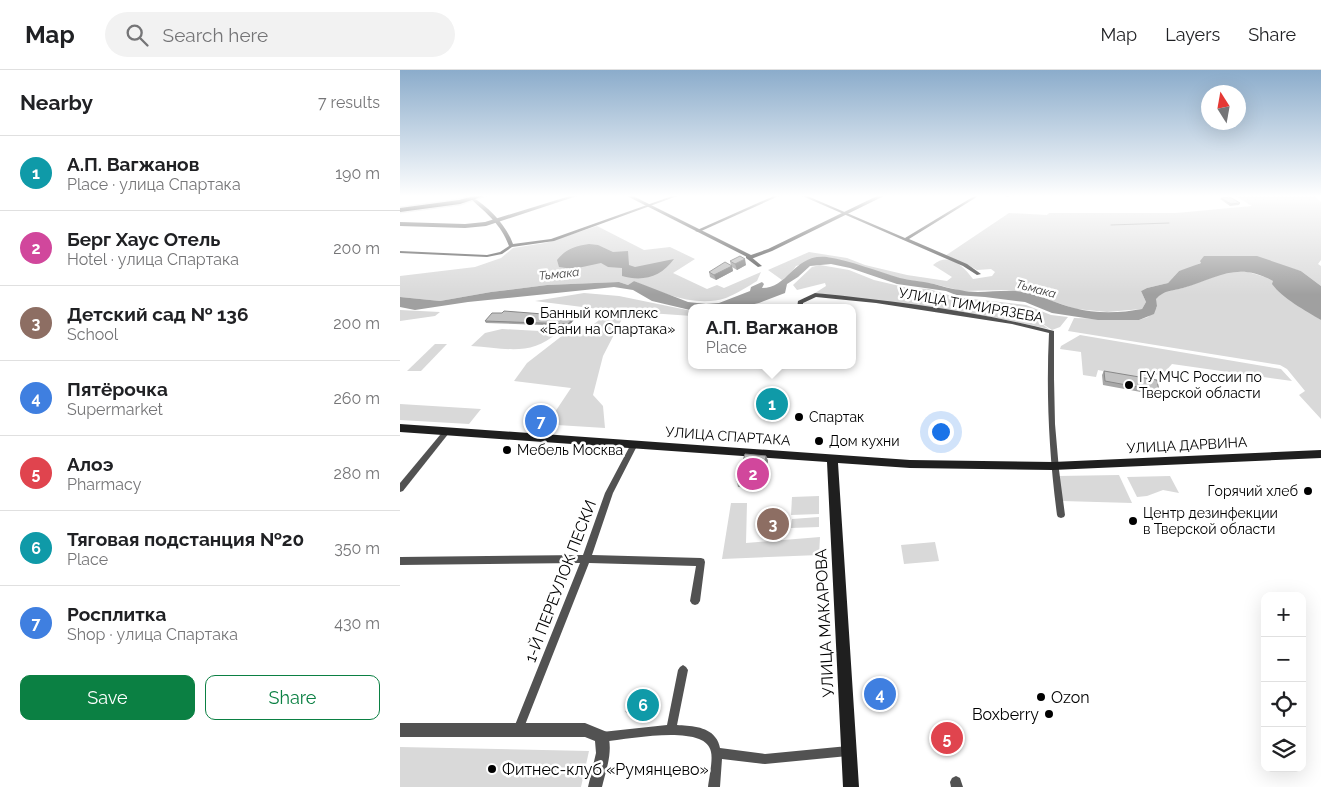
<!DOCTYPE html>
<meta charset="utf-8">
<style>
:root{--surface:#fff;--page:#f2f2f2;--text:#202124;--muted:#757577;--line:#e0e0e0;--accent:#0b8043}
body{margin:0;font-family:Raleway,sans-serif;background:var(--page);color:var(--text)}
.controls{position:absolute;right:15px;bottom:15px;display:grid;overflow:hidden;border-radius:10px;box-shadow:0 5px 20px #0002}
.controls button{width:45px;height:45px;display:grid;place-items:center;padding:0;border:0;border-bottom:1px solid var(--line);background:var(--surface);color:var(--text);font:25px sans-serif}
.compass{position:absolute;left:801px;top:15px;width:45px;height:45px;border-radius:50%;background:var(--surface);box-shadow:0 5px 20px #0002;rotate:349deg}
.you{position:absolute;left:540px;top:361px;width:18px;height:18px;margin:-12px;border:4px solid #fff;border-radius:50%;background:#1a73e8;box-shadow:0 0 0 8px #1a73e833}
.badge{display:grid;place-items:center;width:32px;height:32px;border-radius:50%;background:var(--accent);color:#fff;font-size:16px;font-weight:700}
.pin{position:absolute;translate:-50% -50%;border:2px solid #fff;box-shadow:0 1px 5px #0006}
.popup{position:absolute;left:288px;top:234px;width:168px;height:65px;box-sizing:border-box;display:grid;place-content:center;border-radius:10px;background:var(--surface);filter:drop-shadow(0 1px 4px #0005);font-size:16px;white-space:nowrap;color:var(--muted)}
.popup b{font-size:19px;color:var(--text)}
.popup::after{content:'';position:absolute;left:50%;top:100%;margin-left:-10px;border:10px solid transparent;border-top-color:var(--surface)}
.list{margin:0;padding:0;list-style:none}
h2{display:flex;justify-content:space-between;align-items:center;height:65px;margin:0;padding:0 20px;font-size:21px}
h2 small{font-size:16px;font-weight:400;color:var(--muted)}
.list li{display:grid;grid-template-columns:32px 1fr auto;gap:15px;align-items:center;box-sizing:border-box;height:75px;padding:0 20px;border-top:1px solid var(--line)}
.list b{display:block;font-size:19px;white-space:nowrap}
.list p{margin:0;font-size:16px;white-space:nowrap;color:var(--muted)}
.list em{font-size:16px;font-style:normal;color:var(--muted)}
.actions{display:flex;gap:10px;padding:15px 20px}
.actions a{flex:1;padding:11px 0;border:1px solid var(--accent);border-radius:10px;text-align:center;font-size:18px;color:var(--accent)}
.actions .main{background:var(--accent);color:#fff}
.icon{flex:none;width:28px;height:28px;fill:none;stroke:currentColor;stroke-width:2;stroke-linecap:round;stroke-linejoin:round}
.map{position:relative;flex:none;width:921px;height:717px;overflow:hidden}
header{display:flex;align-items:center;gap:30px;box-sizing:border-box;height:70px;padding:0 25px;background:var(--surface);border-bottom:1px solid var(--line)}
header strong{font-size:24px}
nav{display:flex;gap:28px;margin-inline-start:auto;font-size:18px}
.search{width:350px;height:45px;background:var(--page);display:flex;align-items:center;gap:12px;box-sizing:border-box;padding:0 18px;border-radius:28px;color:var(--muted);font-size:19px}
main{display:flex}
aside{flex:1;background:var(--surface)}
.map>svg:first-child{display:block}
.green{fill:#d9d9d9}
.water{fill:#a0a0a0}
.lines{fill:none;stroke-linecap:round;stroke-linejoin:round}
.stream{stroke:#a0a0a0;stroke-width:1}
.primary-casing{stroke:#dbdbdb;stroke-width:3}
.minor{fill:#525252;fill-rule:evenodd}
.tertiary{fill:#525252;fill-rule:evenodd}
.secondary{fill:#1f1f1f;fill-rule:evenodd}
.primary{fill:#000;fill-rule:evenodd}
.wall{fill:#a7a7a7}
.shaded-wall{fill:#888}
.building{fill:#c2c2c2;stroke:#888}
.poi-dot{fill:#000;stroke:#fff;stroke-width:2}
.labels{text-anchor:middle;stroke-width:5;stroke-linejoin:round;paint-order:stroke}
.far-water-label{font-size:12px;font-style:italic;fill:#414141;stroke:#fff}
.street-label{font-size:14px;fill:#000;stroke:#fff}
.poi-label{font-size:14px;fill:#000;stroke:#fff;text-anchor:start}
.near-street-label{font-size:16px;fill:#000;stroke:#fff}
.near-poi-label{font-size:16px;fill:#000;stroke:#fff;text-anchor:start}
</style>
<header>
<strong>Map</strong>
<div class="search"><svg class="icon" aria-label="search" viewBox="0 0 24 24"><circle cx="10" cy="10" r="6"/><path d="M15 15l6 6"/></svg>Search here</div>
<nav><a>Map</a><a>Layers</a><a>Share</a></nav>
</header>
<main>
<aside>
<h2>Nearby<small>7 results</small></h2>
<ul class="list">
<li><span class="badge" style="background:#0f9aa8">1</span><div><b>А.П. Вагжанов</b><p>Place · улица Спартака</p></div><em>190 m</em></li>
<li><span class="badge" style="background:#d1479c">2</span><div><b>Берг Хаус Отель</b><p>Hotel · улица Спартака</p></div><em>200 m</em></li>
<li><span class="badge" style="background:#8d6e63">3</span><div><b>Детский сад № 136</b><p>School</p></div><em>200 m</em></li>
<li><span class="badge" style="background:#3f7fe0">4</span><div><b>Пятёрочка</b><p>Supermarket</p></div><em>260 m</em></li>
<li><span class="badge" style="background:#e0444e">5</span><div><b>Алоэ</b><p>Pharmacy</p></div><em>280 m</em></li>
<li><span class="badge" style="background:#0f9aa8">6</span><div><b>Тяговая подстанция №20</b><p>Place</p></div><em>350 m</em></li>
<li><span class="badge" style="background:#3f7fe0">7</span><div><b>Росплитка</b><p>Shop · улица Спартака</p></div><em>430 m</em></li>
</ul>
<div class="actions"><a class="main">Save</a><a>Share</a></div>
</aside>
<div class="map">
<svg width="921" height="717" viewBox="0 0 921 717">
<rect width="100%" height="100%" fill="#fff"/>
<g class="green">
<path d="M831,125H913L921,132V190L918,194L921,196V216L901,201L887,197L847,186H814L788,199L779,201L768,213L747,218L741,221L746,232L742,239L707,242L676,239L625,222L607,220L562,221L534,214L502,209L427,187L396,196L391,203L382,210L368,200L409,182L447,188L465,195L507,205L547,211L552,207L533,195C549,181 564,197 573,209L592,206L595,202L591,199L577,200L566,194L545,186L609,143L647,145L649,143H776L852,136L837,127Z"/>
<path d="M197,156L244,180L270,177L295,189L273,203L307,219L317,215L324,218L361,202L357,211C347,217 336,224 326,228C296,238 261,223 234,211L228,215L219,212L147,215L91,222L40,231L0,227V206L75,197L101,188L113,178L145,173Z"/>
<polygon points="420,195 449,200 474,210 508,218 529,219 555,227 626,235 651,245 668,247 660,257 652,260 635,249 649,259 592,247 415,223 426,216 425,213 397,220 393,215 412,197"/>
<polygon points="827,202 848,202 865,207 873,211 894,232 921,250 921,349 899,325 905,321 887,299 880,295 668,261 674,248 739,250 748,247 757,237 755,229 762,222 783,218"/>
<polygon points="184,223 219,226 292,241 292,246 206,240 135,231"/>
<polygon points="0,240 40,242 35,246 0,251"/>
<polygon points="203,247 223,247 203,286 193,325 203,336 205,358 157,355 149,351 171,318 114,311 127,293 167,262 189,258"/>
<path d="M102,259L158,262C131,287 106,278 71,276L85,263Z"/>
<polygon points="680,265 881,299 892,311 772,294 763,304 733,307 698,300 696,307 683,305 681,282 660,279 661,276"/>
<polygon points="35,274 47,274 21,301 7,301"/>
<polygon points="0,334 81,339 69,354 0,350"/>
<polygon points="719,405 732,433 662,431 658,406"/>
<polygon points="770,406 779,423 763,420 747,426 737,427 727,407"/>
<polygon points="419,426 419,444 391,445 392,427"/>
<polygon points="331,433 347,433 346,473 420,467 419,485 322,489"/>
<polygon points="419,447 419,457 391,458 392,449"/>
<polygon points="535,472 539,491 504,494 501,475"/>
<polygon points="0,677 189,681 181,717 0,717"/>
</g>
<g class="water">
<path d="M189,174L198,175L213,182L228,181L229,195L235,197L274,189C261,207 243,212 222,206V198L208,197L201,193L173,199L159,197L157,190C166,179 175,176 189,174Z"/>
<path d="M804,186H857L901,201L921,216V250C906,241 882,228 872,214L873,211C837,191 817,208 783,218C772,221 764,220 756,229L757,236L754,244L739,250H698L652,243L625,232L585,227L556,225L546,221L497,214L450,198L431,194L410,196L398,207L387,214L385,223L359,233L336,238H292L290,240L252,231L233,220L214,217L68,232L15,240L0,237V227L40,231L91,222L147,215L219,212L228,215L234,211L288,232L306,234L319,233L350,221L351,217L362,212L364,214L362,218C389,218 394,183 427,187C452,191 476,201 500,208C511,211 523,211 534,214C542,216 551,219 560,220C580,225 603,218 624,222C641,225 657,234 674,238C696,244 721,243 742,239L746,232L741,221L747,218L768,213L779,201L801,193L800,191Z"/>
</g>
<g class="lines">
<polyline class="stream" points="711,155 769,153"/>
<defs>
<polygon id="primary" points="78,125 87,125 60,134 0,142 0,138 59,130"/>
</defs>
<use href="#primary" class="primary-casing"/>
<g class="minor">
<path d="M275,125H280L154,171L112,177L102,184L87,187L0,183V181L87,185L100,182L109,176C101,154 87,144 71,129L70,128L72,127C89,137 106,155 113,174L151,169Z"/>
<polygon points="376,125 381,125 299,162 295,161"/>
<polygon points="400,125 405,125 505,168 576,125 580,125 509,169 567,194 581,204 577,205 563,196"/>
<polygon points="602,125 607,125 609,126 607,127"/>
<polygon points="346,186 350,186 362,196 358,197 346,188"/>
<path d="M415,223C495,231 576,241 654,261V308L655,354L659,400L665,445L664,447L661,448L658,447L657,445C649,384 646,324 649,263L612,254L476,233L416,227L403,233V238H397L398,231Z"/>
<polygon points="47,358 50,361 49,363 3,421 0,422 0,413 45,359"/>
<polygon points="234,371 236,372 238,374 213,423 192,485 301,488 304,489 305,492 300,531 298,534 295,535 292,534 290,531 296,496 189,493 123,660 122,664 118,665 114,664 113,660 180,493 0,495 0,487 183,485 205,423 232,372"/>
<path d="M283,595L286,597L288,600L277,655C289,656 307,656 315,667C318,670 319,674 320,678L365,684L448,676L452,677L453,681L452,685L448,686L365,694L322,689L320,717H308C309,708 313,690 311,682C310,676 305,671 299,669C275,660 228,669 202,672L198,671L197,667L198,663L202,662L267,655L278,600L280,597Z"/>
<polygon points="556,706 560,708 563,717 551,717 550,712 552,708"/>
</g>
<g class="tertiary">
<polygon points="173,125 180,125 86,156 65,158 0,156 0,152 65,154 85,152"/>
<polygon points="225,125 231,125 351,185 368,179 479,125 486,125 372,181 351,189"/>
<path d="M0,653H185L207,662C214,680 206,700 202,717H188L196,683L195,671L185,667H0Z"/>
</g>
<polygon class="secondary" points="0,354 510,390 653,392 921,380 921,388 653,400 510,398 438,393 459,717 443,717 427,392 0,362"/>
<use href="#primary" class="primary"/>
</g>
<g class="wall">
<polygon points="821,128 840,133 839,135 830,136 820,129"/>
<polygon points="330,191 346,195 337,200 332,197 333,201 316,210 310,207 309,202 331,196"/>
<polygon points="165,243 166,245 165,246 174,247 175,248 169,256 86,253 85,251 143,244"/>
<polygon points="704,301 759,321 757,325 703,315 702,305"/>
<polygon points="366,386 368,391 361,419 338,417 337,412"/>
<polygon points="257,627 253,643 228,644 226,642"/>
</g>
<g class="shaded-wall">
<polygon points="345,189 346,195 337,200 335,194"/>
<polygon points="332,196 333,201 316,210 314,205"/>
<polygon points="174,247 175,248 169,256 168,254"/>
<polygon points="366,386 368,391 361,419 360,413"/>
<polygon points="256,625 257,627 253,643 252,642"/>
</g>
<g class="building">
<polygon points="830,127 840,133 831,134 821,128"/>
<polygon points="340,186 345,189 335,194 330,191"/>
<polygon points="325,192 332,196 314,205 309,202"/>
<polygon points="104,241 143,244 145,242 165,243 163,246 174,247 168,254 85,251 92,243 102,243"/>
<polygon points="704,301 757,310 759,321 705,311"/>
<polygon points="345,384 366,386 360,413 337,412"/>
<polygon points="256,625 252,642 226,642 231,626"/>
</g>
<linearGradient id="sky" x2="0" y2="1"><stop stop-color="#8baccb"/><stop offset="0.56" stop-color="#fff"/><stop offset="1" stop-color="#fff" stop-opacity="0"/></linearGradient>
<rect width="921" height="225" fill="url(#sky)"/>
<g class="poi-dot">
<circle cx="130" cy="251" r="5"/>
<circle cx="729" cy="315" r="5"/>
<circle cx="399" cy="347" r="5"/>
<circle cx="419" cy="371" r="5"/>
<circle cx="107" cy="380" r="5"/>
<circle cx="908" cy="421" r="5"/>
<circle cx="733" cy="451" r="5"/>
<circle cx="641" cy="627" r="5"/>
<circle cx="649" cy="644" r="5"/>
<circle cx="92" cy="699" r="5"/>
</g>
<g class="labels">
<g class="far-water-label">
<text transform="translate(159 204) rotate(-6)" y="4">Тьмака</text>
<text transform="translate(636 219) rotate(15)" y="4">Тьмака</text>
</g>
<g class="street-label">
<text transform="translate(571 235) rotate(10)" y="5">УЛИЦА ТИМИРЯЗЕВА</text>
<text transform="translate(328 366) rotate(4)" y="5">УЛИЦА СПАРТАКА</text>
<text transform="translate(787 375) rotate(-3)" y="5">УЛИЦА ДАРВИНА</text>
</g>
<g class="poi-label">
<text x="140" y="248">Банный комплекс<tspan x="140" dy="16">«Бани на Спартака»</tspan></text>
<text x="739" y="312">ГУ МЧС России по<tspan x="739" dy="16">Тверской области</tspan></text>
<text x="409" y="352">Спартак</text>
<text x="429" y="376">Дом кухни</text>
<text x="117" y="385">Мебель Москва</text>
<text x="898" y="426" text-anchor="end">Горячий хлеб</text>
<text x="743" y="448">Центр дезинфекции<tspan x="743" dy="16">в Тверской области</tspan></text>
</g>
<g class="near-street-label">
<text transform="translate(160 511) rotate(-69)" y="6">1-Й ПЕРЕУЛОК ПЕСКИ</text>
<text transform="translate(424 553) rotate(-93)" y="6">УЛИЦА МАКАРОВА</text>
</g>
<g class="near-poi-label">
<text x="651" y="633">Ozon</text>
<text x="639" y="650" text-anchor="end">Boxberry</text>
<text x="102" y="705">Фитнес-клуб «Румянцево»</text>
</g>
</g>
</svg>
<div class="controls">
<button>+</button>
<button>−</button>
<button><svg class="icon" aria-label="locate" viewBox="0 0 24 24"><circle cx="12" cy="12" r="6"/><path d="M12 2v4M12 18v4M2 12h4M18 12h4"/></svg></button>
<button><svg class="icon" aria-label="layers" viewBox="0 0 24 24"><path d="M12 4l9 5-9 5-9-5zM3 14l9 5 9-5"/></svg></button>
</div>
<svg class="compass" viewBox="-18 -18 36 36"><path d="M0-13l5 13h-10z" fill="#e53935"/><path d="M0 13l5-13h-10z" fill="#757577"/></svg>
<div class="you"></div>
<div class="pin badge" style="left:372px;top:334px;background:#0f9aa8">1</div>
<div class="popup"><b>А.П. Вагжанов</b>Place</div>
<div class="pin badge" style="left:353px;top:404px;background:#d1479c">2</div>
<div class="pin badge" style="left:373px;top:454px;background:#8d6e63">3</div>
<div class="pin badge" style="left:480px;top:624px;background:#3f7fe0">4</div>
<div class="pin badge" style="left:547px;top:668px;background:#e0444e">5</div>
<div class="pin badge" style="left:243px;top:635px;background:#0f9aa8">6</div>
<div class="pin badge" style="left:141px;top:351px;background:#3f7fe0">7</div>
</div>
</main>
